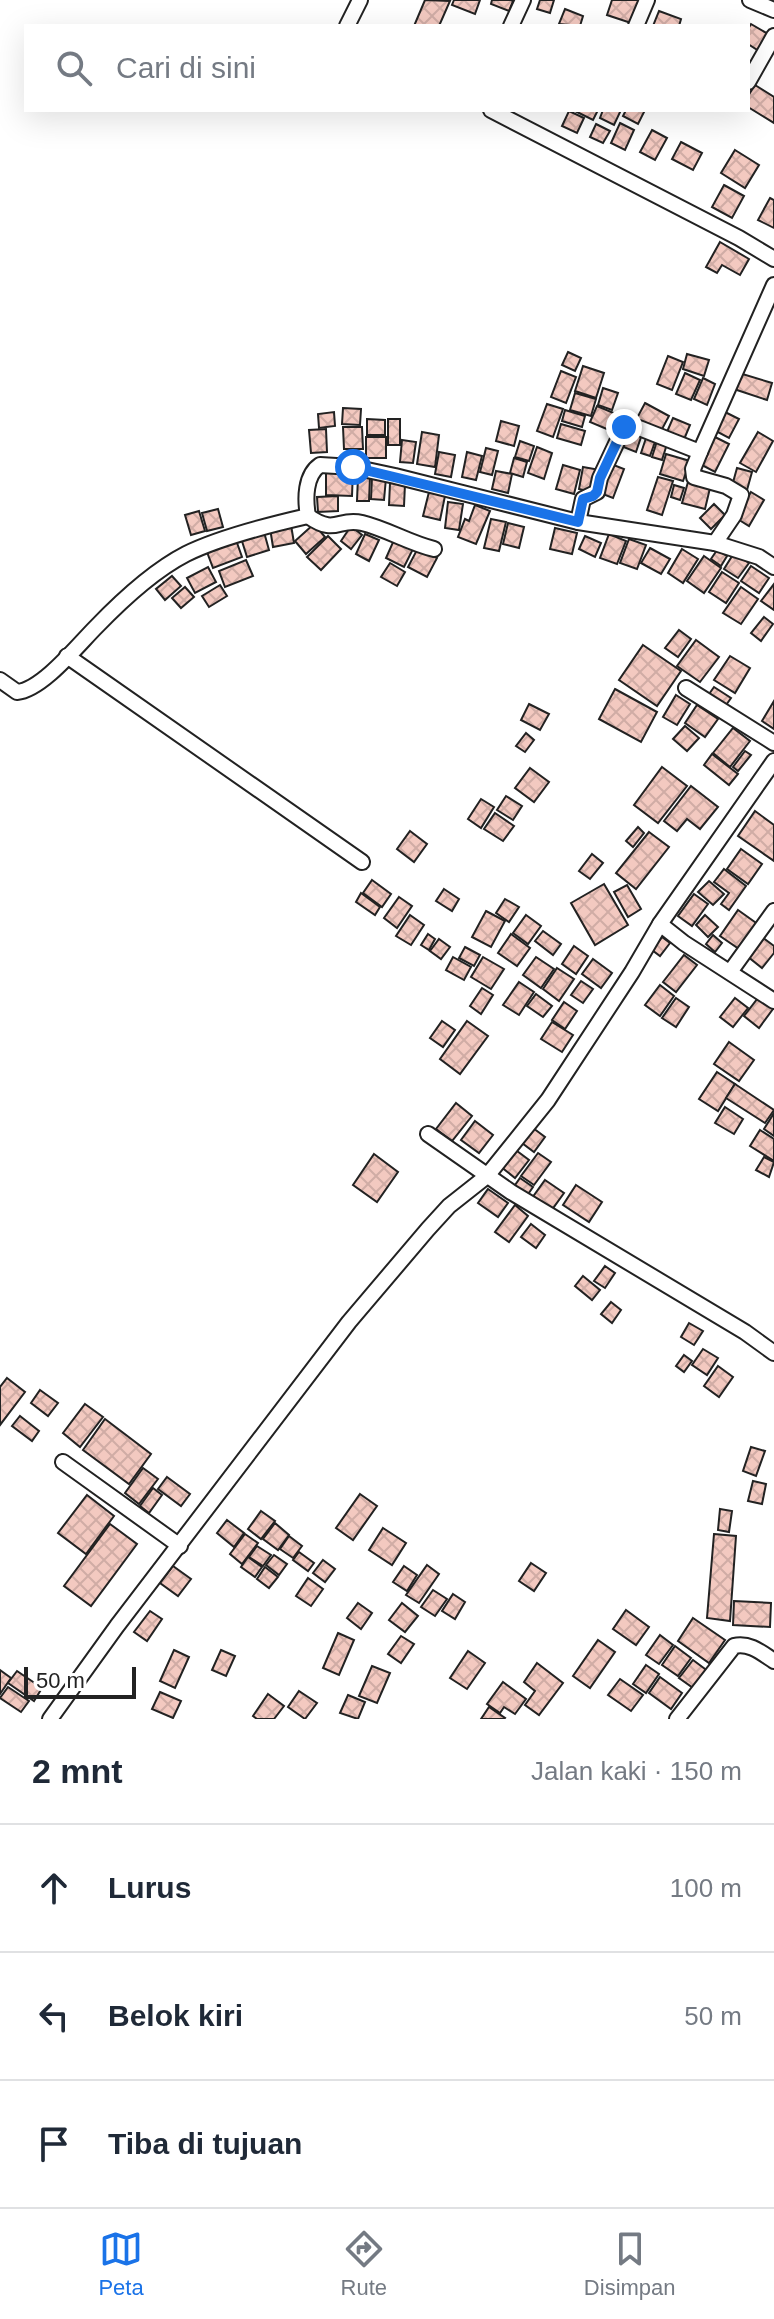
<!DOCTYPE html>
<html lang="id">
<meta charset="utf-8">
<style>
:root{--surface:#fff;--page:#f6f6f7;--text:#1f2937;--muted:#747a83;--line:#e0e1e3;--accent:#1a73e8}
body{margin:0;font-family:Arial,sans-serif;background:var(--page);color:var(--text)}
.scale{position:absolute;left:24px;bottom:20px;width:112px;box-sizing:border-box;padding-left:8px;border:4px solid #222;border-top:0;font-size:22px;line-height:28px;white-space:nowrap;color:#222;-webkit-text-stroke:6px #fff;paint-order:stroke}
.stop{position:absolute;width:24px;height:24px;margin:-18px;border:6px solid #1a73e8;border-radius:50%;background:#fff}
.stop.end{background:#1a73e8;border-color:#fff;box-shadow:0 2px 8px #0008}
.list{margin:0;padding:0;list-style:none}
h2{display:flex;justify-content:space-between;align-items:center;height:104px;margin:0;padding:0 32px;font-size:34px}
h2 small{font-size:26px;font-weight:400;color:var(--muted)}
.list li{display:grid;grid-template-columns:52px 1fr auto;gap:24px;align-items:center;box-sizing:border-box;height:128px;padding:0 32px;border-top:2px solid var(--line)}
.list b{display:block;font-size:30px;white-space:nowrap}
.list em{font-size:26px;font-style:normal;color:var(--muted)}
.icon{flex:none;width:44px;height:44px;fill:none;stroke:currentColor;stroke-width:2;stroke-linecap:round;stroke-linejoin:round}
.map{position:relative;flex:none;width:774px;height:1719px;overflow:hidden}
.search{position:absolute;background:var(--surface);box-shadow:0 8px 32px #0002;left:24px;right:24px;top:24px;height:88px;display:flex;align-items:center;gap:20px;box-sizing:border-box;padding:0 28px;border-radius:0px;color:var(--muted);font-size:30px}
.sheet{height:488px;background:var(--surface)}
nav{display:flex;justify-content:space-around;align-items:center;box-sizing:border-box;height:112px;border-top:2px solid var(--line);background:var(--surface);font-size:22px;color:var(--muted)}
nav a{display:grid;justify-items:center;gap:4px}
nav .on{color:var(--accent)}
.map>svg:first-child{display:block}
.building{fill:url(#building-cross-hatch);stroke:#222;stroke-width:2}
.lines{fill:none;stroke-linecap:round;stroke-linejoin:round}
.minor-casing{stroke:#222;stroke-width:18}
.minor{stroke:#fff;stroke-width:14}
.route{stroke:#1a73e8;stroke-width:10}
</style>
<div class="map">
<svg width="774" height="1719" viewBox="0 0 774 1719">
<defs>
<pattern id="building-cross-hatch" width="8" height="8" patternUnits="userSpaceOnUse" patternTransform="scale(2)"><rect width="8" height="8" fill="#f3c9c0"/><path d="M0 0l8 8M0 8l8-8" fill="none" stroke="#d0aca5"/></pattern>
</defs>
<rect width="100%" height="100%" fill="#fff"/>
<g class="building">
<polygon points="425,0 450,1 439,26 414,26"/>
<polygon points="454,0 480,0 475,14 452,5"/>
<polygon points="492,0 511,0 513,1 509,11 491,4"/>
<polygon points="540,0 554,0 550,13 537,9"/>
<polygon points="612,0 641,0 634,24 607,15"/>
<polygon points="565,9 583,16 580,26 559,24"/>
<polygon points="659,11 681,19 679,26 653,26"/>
<polygon points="751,24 768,34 759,51 748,44 748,29"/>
<polygon points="755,85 774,97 774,123 748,107 748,96"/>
<polygon points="573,110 598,110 593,120"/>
<polygon points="603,110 621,110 614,125 600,118"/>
<polygon points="626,110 645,110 638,124 623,116"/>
<polygon points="569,111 584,118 577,133 562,126"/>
<polygon points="620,123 634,130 625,150 611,143"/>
<polygon points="596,124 610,131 603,143 590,137"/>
<polygon points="652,130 667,138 655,160 640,152"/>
<polygon points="681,142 702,153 693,170 672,159"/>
<polygon points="735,150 759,165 745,188 721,173"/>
<polygon points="724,185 744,196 732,218 712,207"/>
<polygon points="770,198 774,200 774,228 758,220"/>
<polygon points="720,242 749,259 740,275 722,265 717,273 706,267"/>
<polygon points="568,352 581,358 575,371 562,365"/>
<polygon points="687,354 709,360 704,376 683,369"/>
<polygon points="668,356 683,362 672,390 657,384"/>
<polygon points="583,366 604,373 596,398 575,391"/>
<polygon points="561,371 576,377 566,403 551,397"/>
<polygon points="685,373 700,380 691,400 676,394"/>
<polygon points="739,373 772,383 767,400 734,389"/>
<polygon points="703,378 715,384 707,405 694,399"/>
<polygon points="603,388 618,393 612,410 598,405"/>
<polygon points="575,393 596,399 591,416 570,410"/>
<polygon points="645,403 669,416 660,433 636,420"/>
<polygon points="547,404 563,409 553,437 537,431"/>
<polygon points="597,406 616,414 609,430 590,422"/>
<polygon points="343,408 361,409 360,425 342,424"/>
<polygon points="565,410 585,416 582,427 562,421"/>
<polygon points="721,410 739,419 729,438 712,429"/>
<polygon points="334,412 335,426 319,428 318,414"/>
<polygon points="673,418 690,425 683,442 666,434"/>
<polygon points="367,419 385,420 385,435 367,435"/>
<rect x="388" y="419" width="12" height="26"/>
<polygon points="501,421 519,426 514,446 496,441"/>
<polygon points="561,424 585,431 581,445 557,438"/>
<polygon points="343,427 362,427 363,449 344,449"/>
<polygon points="326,429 327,452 311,453 309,430"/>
<polygon points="628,429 642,434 636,452 621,446"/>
<polygon points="422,432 439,435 435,467 417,464"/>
<polygon points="758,432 773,441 756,472 740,463"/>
<polygon points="647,435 656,439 650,456 641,453"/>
<polygon points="711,435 729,444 715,472 698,463"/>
<rect x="366" y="437" width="20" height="21"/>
<polygon points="402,440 416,442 413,463 400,462"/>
<polygon points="520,441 534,446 529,461 515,457"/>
<polygon points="657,441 667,444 662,460 652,457"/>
<polygon points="537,447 552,453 544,479 528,473"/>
<polygon points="486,448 498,451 492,475 480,472"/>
<polygon points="439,452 455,455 451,477 435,474"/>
<polygon points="467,452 482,456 476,480 462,477"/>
<polygon points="666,454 690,461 683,481 660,474"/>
<polygon points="514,458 527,462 523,477 510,473"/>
<polygon points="611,464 624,469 613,498 600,493"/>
<polygon points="563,465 580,470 574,494 556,489"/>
<polygon points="583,467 600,470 595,493 579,489"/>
<polygon points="737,468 752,472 747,490 732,486"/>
<polygon points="326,469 353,469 352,496 326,495"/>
<polygon points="496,471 512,474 508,493 492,489"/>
<polygon points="358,476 370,477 369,501 357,501"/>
<polygon points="372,477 386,478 384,500 371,499"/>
<polygon points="658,477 673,481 662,515 647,510"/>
<polygon points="688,482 710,488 705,509 682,503"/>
<polygon points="390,483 405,484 404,506 389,505"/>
<polygon points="674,485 684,488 680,500 671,497"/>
<polygon points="429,492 445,496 440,520 423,516"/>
<polygon points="751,492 764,500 749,526 736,518"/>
<polygon points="338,496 338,511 318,512 317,497"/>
<polygon points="448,502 463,504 459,530 445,528"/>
<polygon points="714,504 725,515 711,529 700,518"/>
<polygon points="475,505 490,511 476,544 458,537 465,519 469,521"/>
<polygon points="218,509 223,527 207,531 202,513"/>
<polygon points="199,511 205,531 191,535 185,515"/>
<polygon points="491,519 506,522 499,551 484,548"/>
<polygon points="508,523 524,527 519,548 503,544"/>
<polygon points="314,524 325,537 306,554 295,541"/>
<polygon points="291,525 294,543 273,547 270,528"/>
<polygon points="351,526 362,535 351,549 341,541"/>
<polygon points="555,528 577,533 572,554 550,549"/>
<polygon points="264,532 269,550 247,557 241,538"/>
<polygon points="365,534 379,540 369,561 356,554"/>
<polygon points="609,534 626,541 617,564 600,558"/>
<polygon points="328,536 341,549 321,570 307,557"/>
<polygon points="585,536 601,543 595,557 579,549"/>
<polygon points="629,539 646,545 637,569 620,563"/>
<polygon points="236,540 242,557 213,568 207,552"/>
<polygon points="394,540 413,549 404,567 386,558"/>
<polygon points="418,548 437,558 427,577 408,567"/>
<polygon points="650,548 670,559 661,574 641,563"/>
<polygon points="682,549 698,559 683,583 668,573"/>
<polygon points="717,550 727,556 721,566 711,559"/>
<polygon points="734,553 749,563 738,578 724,569"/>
<polygon points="704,556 721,568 704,593 687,581"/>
<polygon points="246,560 253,576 225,587 219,571"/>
<polygon points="390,563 405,572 397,586 381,577"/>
<polygon points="751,566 769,578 759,593 741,581"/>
<polygon points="208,567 216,582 195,593 187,578"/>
<polygon points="722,572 739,583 726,603 709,592"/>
<polygon points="172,576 181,586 165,600 156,589"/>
<polygon points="774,584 774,610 761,601"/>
<polygon points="220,585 227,596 209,607 202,596"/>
<polygon points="185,587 194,597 181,608 172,598"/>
<polygon points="741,587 758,599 741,624 723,613"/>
<polygon points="764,617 773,624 761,641 751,633"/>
<polygon points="679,630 691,639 678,657 665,648"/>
<polygon points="696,640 719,657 700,682 677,666"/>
<polygon points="643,645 681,671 657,706 619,680"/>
<polygon points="730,656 750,668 735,693 714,680"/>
<polygon points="714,687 731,698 724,708 707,697"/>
<polygon points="615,689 657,712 641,742 599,719"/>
<polygon points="676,695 690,704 677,725 663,717"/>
<polygon points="774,701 774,729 762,721"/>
<polygon points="529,704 549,714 540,730 521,720"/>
<polygon points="697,705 718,719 705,737 685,723"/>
<polygon points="685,726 699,738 687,751 673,739"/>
<polygon points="733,728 750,741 730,767 713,753"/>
<polygon points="526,733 534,740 525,752 516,746"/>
<polygon points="745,751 751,755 738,771 733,767"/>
<polygon points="712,754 738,774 729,785 704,765"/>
<polygon points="662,767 687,786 658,823 634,805"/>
<polygon points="530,768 549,782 534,802 515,788"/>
<polygon points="691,786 718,807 700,829 687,819 677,831 664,821"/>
<polygon points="506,796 522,806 513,820 497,810"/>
<polygon points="481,799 494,807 481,828 468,819"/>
<polygon points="755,811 774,825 774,861 738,836"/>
<polygon points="495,813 514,826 503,841 484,829"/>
<polygon points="638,827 644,833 633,847 626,841"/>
<polygon points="410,831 427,844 414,862 397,849"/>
<polygon points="649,832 669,847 636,889 616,873"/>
<polygon points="741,849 762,864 748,884 727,869"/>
<polygon points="592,854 603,863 590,879 579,871"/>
<polygon points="724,869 746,886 729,910 721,904 729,893 714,882"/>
<polygon points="372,880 391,894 382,907 363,893"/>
<polygon points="709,881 724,894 713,905 698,892"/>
<polygon points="604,884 628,925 595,945 571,903"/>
<polygon points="627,885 641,909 628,917 614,892"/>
<polygon points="444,889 459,899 452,911 436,901"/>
<polygon points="361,893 380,907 375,915 356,902"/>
<polygon points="694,894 708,904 692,926 678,916"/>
<polygon points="399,897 412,906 397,928 384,918"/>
<polygon points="505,899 519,907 509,922 496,913"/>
<polygon points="738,910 759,925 742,951 720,936"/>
<polygon points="486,911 505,921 491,947 472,937"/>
<polygon points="410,915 424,925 411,945 396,936"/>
<polygon points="526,915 541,926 528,944 513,933"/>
<polygon points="705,915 718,927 708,937 696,925"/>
<polygon points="543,931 561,944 553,955 535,941"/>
<polygon points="428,934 435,939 429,950 421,945"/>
<polygon points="511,934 530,948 517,966 498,953"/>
<polygon points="713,935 722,943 715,952 706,944"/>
<polygon points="662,937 670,943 660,956 652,950"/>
<polygon points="762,937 774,946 774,953 762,968 747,956"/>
<polygon points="439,939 450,947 441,959 430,951"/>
<polygon points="574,946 588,956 576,974 562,964"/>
<polygon points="465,947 480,955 474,966 459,958"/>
<polygon points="684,955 697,965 676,992 663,982"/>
<polygon points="453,957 471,967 464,980 446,970"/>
<polygon points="483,957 504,969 491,989 471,977"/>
<polygon points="536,957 554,969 541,988 523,975"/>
<polygon points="593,959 612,973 601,988 582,974"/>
<polygon points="557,968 574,979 559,1001 543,989"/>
<polygon points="581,981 593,989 583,1003 571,995"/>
<polygon points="519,982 534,992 519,1015 503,1005"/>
<polygon points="660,985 674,996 660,1016 645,1005"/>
<polygon points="482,988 493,995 481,1014 470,1006"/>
<polygon points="536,994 552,1006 543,1017 527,1006"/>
<polygon points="676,998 689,1007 676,1027 662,1018"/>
<polygon points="735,998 748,1008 733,1027 720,1017"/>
<polygon points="758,998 773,1009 759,1028 744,1016"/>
<polygon points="564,1002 577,1011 565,1029 552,1020"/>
<polygon points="442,1021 455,1030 443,1047 430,1038"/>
<polygon points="467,1021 488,1036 460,1074 440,1059"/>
<polygon points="552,1022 573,1035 562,1052 541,1039"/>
<polygon points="729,1042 754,1060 739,1081 714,1064"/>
<polygon points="717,1072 735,1084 718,1111 699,1099"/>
<polygon points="735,1084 774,1110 765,1123 726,1098"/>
<polygon points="456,1103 472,1116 452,1141 436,1129"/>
<polygon points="725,1107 743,1119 734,1134 715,1123"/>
<polygon points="774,1113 774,1136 764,1129"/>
<polygon points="475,1121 493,1135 479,1153 461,1140"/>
<polygon points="533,1128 545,1137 534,1152 522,1143"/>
<polygon points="760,1130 774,1139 774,1161 750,1146"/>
<polygon points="513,1148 529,1160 515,1178 500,1166"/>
<polygon points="538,1153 551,1162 534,1185 521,1176"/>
<polygon points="374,1154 398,1172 377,1202 353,1185"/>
<polygon points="764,1157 774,1162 769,1177 756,1170"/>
<polygon points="520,1178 533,1187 526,1197 513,1188"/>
<polygon points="545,1180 564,1193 551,1211 532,1198"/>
<polygon points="576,1185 602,1202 589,1222 563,1205"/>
<polygon points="488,1189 508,1203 498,1217 478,1203"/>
<polygon points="515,1205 528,1216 509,1242 495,1232"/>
<polygon points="531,1224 545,1235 536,1248 521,1237"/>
<polygon points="605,1266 615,1273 605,1288 594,1281"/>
<polygon points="583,1276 600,1290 592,1300 575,1286"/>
<polygon points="611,1302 621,1310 612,1323 601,1314"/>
<polygon points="689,1323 703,1331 694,1345 681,1337"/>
<polygon points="703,1349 718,1358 707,1375 692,1365"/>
<polygon points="684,1355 692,1361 684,1372 676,1366"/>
<polygon points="718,1366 733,1377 719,1397 704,1386"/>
<polygon points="7,1378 25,1392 0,1425 0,1387"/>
<polygon points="40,1390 58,1403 48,1416 31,1403"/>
<polygon points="85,1404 103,1417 80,1447 63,1433"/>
<polygon points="20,1416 39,1431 32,1441 12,1426"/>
<polygon points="105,1419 151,1454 129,1484 83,1450"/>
<polygon points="751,1447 765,1451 756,1476 743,1471"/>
<polygon points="143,1468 158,1479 139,1504 125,1493"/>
<polygon points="167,1477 190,1494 181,1506 158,1489"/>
<polygon points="753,1481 766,1484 762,1504 748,1501"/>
<polygon points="153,1488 162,1495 149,1513 140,1506"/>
<polygon points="360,1494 377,1506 353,1540 336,1528"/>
<polygon points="87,1495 114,1516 86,1554 58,1533"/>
<polygon points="720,1509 732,1511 729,1532 718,1530"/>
<polygon points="261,1511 275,1521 261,1539 248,1529"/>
<polygon points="227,1520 244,1533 234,1547 217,1533"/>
<polygon points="275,1523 289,1535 278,1550 263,1539"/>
<polygon points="110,1524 137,1544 91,1606 64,1586"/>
<polygon points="383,1528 406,1543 392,1565 369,1550"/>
<polygon points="245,1534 258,1543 242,1564 230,1554"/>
<polygon points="714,1534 736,1536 730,1621 707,1618"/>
<polygon points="289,1536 302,1546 293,1558 280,1549"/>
<polygon points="257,1546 271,1555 263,1566 249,1557"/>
<polygon points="299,1552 314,1563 308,1571 293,1560"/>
<polygon points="274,1555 287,1564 279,1575 266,1565"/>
<polygon points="248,1557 262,1567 255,1577 241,1567"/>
<polygon points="323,1560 335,1569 325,1582 313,1573"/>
<polygon points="531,1563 546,1573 534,1591 519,1581"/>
<polygon points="427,1565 439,1574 419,1603 406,1595"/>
<polygon points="173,1566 191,1579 178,1596 160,1583"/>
<polygon points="404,1566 417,1575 407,1591 393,1582"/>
<polygon points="265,1567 278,1577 269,1588 257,1579"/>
<polygon points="308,1578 323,1589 311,1606 296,1596"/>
<polygon points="433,1590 447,1599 435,1616 421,1607"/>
<polygon points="453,1594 465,1602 455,1619 442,1611"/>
<polygon points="734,1601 771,1603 770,1627 733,1625"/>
<polygon points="358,1603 372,1613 361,1629 347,1618"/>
<polygon points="402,1603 418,1616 405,1632 389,1620"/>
<polygon points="626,1610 649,1627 636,1645 613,1629"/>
<polygon points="150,1611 162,1619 147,1641 134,1632"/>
<polygon points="693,1618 725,1640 709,1663 678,1641"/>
<polygon points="338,1633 354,1640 339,1675 323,1668"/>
<polygon points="660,1635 673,1645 659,1664 646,1655"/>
<polygon points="401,1636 414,1644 401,1663 388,1654"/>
<polygon points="598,1640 615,1652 590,1688 573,1676"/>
<polygon points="675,1646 691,1658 678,1676 662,1665"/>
<polygon points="174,1650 189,1657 175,1688 160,1681"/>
<polygon points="221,1650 235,1656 226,1676 212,1670"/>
<polygon points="468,1651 485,1663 467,1689 450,1678"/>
<polygon points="693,1660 709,1672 696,1690 679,1678"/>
<polygon points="537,1663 563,1683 539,1715 525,1705 535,1691 524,1682"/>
<polygon points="646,1665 659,1674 646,1693 633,1684"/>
<polygon points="372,1666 390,1673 377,1703 359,1696"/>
<polygon points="0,1670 11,1678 0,1694"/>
<polygon points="17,1671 42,1688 34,1701 8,1683"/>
<polygon points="660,1677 682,1693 671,1709 649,1693"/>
<polygon points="620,1679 643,1695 631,1711 608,1695"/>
<polygon points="503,1682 526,1699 515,1714 504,1707 500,1713 487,1704"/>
<polygon points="8,1687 29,1701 21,1712 0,1698"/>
<polygon points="299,1691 317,1703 305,1719 288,1707"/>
<polygon points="160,1692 181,1701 173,1718 152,1709"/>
<polygon points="268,1694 284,1706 274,1719 257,1719 253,1716"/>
<polygon points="348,1695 365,1702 358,1719 340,1713"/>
<polygon points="489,1707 505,1718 504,1719 481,1719"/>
</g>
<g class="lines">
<defs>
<g id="minor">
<polyline points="750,0 774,10"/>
<polyline points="347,26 360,0"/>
<polyline points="511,26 523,0"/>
<polyline points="636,26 647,0"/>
<polyline points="748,82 774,36"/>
<polyline points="491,110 739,238 774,259"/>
<polyline points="700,452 774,285"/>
<path d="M308,516C336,536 338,517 362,523C387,529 409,543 434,549"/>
<polyline points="578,522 583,499 597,492 600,478 624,427 629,424 700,452 693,469 694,477 726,486 741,495 734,515 715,543"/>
<polyline points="67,656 362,862"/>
<path d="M0,680L17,692C42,690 78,645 96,627C122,600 153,571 186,554C218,538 273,524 308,516C305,499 305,475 320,465L353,467L395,476L578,522L715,543L759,557L774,567"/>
<polyline points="686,688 774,743"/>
<polyline points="660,924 684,943 774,1001"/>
<polyline points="730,972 774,911"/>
<polyline points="428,1134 511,1192 745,1332 774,1353"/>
<polyline points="63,1462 180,1546"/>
<polyline points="50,1719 117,1626 349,1322 428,1229 449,1206 487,1176 548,1100 632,972 660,924 774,761"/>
<path d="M677,1719L734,1646C749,1642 762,1653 774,1661"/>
</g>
</defs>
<use href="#minor" class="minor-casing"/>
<use href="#minor" class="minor"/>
</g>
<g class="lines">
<polyline class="route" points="353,467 578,522 583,499 593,496 597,492 600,478 624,427"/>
</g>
</svg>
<div class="scale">50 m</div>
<div class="stop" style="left:353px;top:467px"></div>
<div class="stop end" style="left:624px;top:427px"></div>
<div class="search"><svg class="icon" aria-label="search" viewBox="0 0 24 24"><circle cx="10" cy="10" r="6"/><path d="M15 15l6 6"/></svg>Cari di sini</div>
</div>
<section class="sheet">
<h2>2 mnt<small>Jalan kaki · 150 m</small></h2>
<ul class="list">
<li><svg class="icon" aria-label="ahead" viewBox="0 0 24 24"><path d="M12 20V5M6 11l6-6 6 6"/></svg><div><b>Lurus</b></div><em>100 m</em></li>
<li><svg class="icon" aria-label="left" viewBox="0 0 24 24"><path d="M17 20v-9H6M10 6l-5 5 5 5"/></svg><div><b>Belok kiri</b></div><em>50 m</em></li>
<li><svg class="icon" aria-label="arrive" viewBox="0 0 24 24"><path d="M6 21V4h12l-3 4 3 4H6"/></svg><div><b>Tiba di tujuan</b></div></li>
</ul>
</section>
<nav>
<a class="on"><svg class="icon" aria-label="map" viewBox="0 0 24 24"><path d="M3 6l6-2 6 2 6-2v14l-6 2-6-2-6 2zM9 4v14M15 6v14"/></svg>Peta</a>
<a><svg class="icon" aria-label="directions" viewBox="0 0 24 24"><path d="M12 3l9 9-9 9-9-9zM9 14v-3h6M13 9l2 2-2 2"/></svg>Rute</a>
<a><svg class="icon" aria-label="saved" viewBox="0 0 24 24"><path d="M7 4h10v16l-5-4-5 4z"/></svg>Disimpan</a>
</nav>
